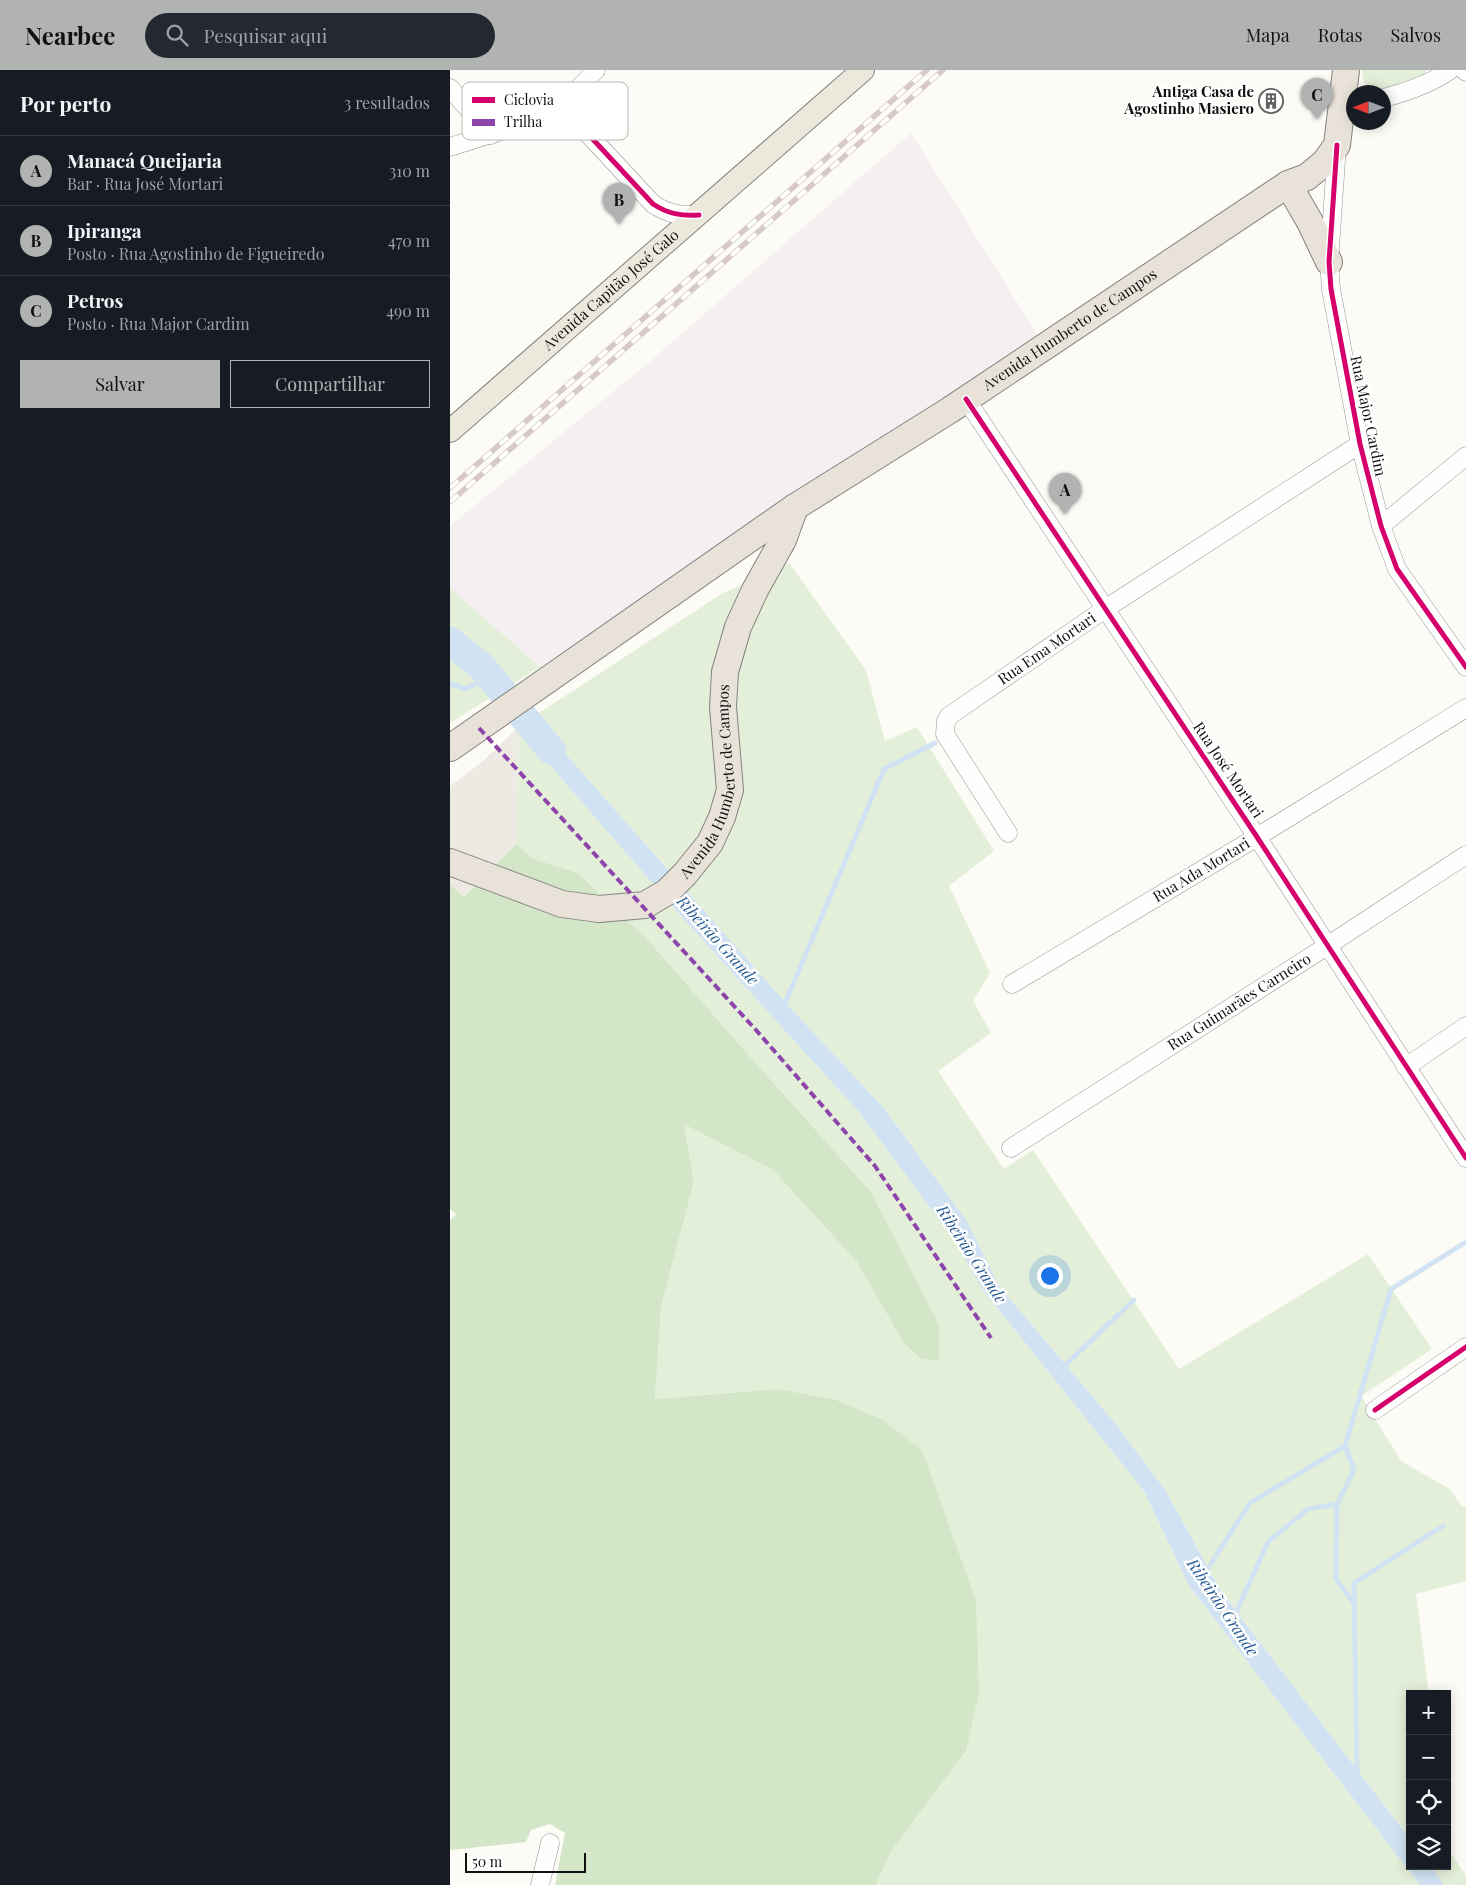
<!DOCTYPE html>
<html lang="pt">
<meta charset="utf-8">
<style>
:root{--surface:#171b24;--page:#242831;--text:#f1f3f6;--muted:#9ea1a6;--line:#363941;--accent:#b1b2b2}
body{margin:0;font-family:"Playfair Display",serif;background:var(--page);color:var(--text)}
.controls{position:absolute;right:15px;bottom:15px;display:grid;overflow:hidden;border-radius:0px;box-shadow:0 2px 12px #0003}
.controls button{width:45px;height:45px;display:grid;place-items:center;padding:0;border:0;border-bottom:1px solid var(--line);background:var(--surface);color:var(--text);font:25px sans-serif}
.compass{position:absolute;left:896px;top:15px;width:45px;height:45px;border-radius:50%;background:var(--surface);box-shadow:0 2px 12px #0003;rotate:270deg}
.scale{position:absolute;left:15px;bottom:12px;width:121px;box-sizing:border-box;padding-left:5px;border:2px solid #101010;border-top:0;font-size:14px;line-height:18px;white-space:nowrap;color:#101010;-webkit-text-stroke:4px #fff;paint-order:stroke}
.you{position:absolute;left:599px;top:1205px;width:18px;height:18px;margin:-12px;border:4px solid #fff;border-radius:50%;background:#1a73e8;box-shadow:0 0 0 8px #1a73e833}
.badge{display:grid;place-items:center;width:32px;height:32px;border-radius:50%;background:var(--accent);color:#111;font-size:16px;font-weight:700}
.pin{position:absolute;translate:-50% -41px;filter:drop-shadow(0 1px 2px #0008)}
.pin::after{content:'';position:absolute;top:26px;width:18px;height:15px;background:inherit;clip-path:polygon(0 0,100% 0,50% 100%)}
.list{margin:0;padding:0;list-style:none}
h2{display:flex;justify-content:space-between;align-items:center;height:65px;margin:0;padding:0 20px;font-size:21px}
h2 small{font-size:16px;font-weight:400;color:var(--muted)}
.list li{display:grid;grid-template-columns:32px 1fr auto;gap:15px;align-items:center;box-sizing:border-box;height:70px;padding:0 20px;border-top:1px solid var(--line)}
.list b{display:block;font-size:19px;white-space:nowrap}
.list p{margin:0;font-size:16px;white-space:nowrap;color:var(--muted)}
.list em{font-size:16px;font-style:normal;color:var(--muted)}
.actions{display:flex;gap:10px;padding:15px 20px}
.actions a{flex:1;padding:11px 0;border:1px solid var(--accent);border-radius:0px;text-align:center;font-size:18px;color:var(--accent)}
.actions .main{background:var(--accent);color:#111}
.icon{flex:none;width:28px;height:28px;fill:none;stroke:currentColor;stroke-width:2;stroke-linecap:round;stroke-linejoin:round}
.map{position:relative;flex:none;width:1016px;height:1815px;overflow:hidden}
header{display:flex;align-items:center;gap:30px;box-sizing:border-box;height:70px;padding:0 25px;background:var(--accent);color:#111}
header strong{font-size:24px}
nav{display:flex;gap:28px;margin-inline-start:auto;font-size:18px}
.search{width:350px;height:45px;background:var(--page);display:flex;align-items:center;gap:12px;box-sizing:border-box;padding:0 18px;border-radius:28px;color:var(--muted);font-size:19px}
main{display:flex}
aside{flex:1;background:var(--surface)}
.map>svg:first-child{display:block}
.industrial{fill:#f4eff1}
.green{fill:#e4efd9}
.forest{fill:#d4e6c8}
.plaza{fill:#eceae3}
.water{fill:#d1e3f2}
.lines{fill:none;stroke-linecap:round;stroke-linejoin:round}
.stream{stroke:#d1e3f2;stroke-width:5}
.river{stroke:#d1e3f2;stroke-width:29}
.minor-casing{stroke:#969694;stroke-width:19}
.major-casing{stroke:#848381;stroke-width:24}
.highway-casing{stroke:#848381;stroke-width:28}
.minor{stroke:#fffefe;stroke-width:18}
.major{stroke:#ebe8dc;stroke-width:22}
.highway{stroke:#e8e2d9;stroke-width:26}
.rail-casing{stroke:#d7c9c7;stroke-width:5.5}
.rail{stroke:#fff;stroke-width:4;stroke-dasharray:11;stroke-linecap:butt}
.quiet{stroke:#8e44ad;stroke-width:4;stroke-dasharray:8 4;stroke-linecap:butt}
.cycleway-casing{stroke:#fff;stroke-width:8}
.cycleway{stroke:#d6006c;stroke-width:5}
.labels{text-anchor:middle;stroke-width:5;stroke-linejoin:round;paint-order:stroke}
.poi-label{font-size:15px;font-weight:bold;fill:#101010;stroke:#fff;text-anchor:end}
.street-label{font-size:15px;fill:#101010;stroke:#fff}
.water-label{font-size:16px;font-style:italic;fill:#275b94;stroke:#fff}
.key{fill:#fff;stroke:#b7b7b7;stroke-width:1}
.key-label{font-size:14px;fill:#101010}
</style>
<header>
<strong>Nearbee</strong>
<div class="search"><svg class="icon" aria-label="search" viewBox="0 0 24 24"><circle cx="10" cy="10" r="6"/><path d="M15 15l6 6"/></svg>Pesquisar aqui</div>
<nav><a>Mapa</a><a>Rotas</a><a>Salvos</a></nav>
</header>
<main>
<aside>
<h2>Por perto<small>3 resultados</small></h2>
<ul class="list">
<li><span class="badge">A</span><div><b>Manacá Queijaria</b><p>Bar · Rua José Mortari</p></div><em>310 m</em></li>
<li><span class="badge">B</span><div><b>Ipiranga</b><p>Posto · Rua Agostinho de Figueiredo</p></div><em>470 m</em></li>
<li><span class="badge">C</span><div><b>Petros</b><p>Posto · Rua Major Cardim</p></div><em>490 m</em></li>
</ul>
<div class="actions"><a class="main">Salvar</a><a>Compartilhar</a></div>
</aside>
<div class="map">
<svg width="1016" height="1815" viewBox="0 0 1016 1815">
<rect width="100%" height="100%" fill="#fcfbf6"/>
<polygon class="industrial" points="461,63 587,264 90,597 0,518 0,456 197,294"/>
<g class="green">
<path d="M912,0H977L970,10L929,22C918,18 911,13 912,0Z"/>
<polygon points="339,493 416,600 435,671 467,657 544,781 499,816 540,903 523,931 541,963 488,1001 554,1099 583,1080 729,1299 918,1184 982,1279 911,1326 951,1391 1001,1420 1012,1437 1016,1436 1016,1511 966,1524 979,1624 960,1624 960,1769 770,1520 716,1421 665,1353 549,1216 517,1151 433,1037 334,931 83,647 271,524"/>
<polygon points="0,518 90,597 0,653"/>
<polygon points="69,656 116,714 238,854 408,1041 503,1168 532,1219 694,1421 739,1516 970,1815 426,1815 440,1783 516,1681 328,1319 205,1329 211,1236 244,1112 234,1053 323,1100 407,1192 453,1272 489,1254 421,1122 295,981 199,871 128,803 84,789 66,774"/>
<polygon points="997,1754 1001,1784 1016,1805 1016,1815 994,1815 981,1796 997,1796"/>
</g>
<polygon class="forest" points="66,774 84,789 128,803 199,871 295,981 421,1122 489,1254 489,1291 470,1288 453,1272 407,1192 323,1100 234,1054 244,1112 211,1236 205,1329 328,1319 386,1330 431,1349 472,1380 526,1531 529,1623 516,1681 440,1783 426,1815 105,1815 115,1763 100,1754 81,1760 76,1772 0,1780 0,1151 6,1144 0,1139 0,814 14,827"/>
<polygon class="plaza" points="69,656 66,774 14,827 0,814 0,716 31,693"/>
<polygon class="water" points="83,647 334,931 433,1037 517,1151 549,1216 665,1353 716,1421 770,1520 960,1769 960,1796 981,1796 994,1815 970,1815 739,1516 694,1421 532,1219 503,1168 408,1041 238,854 116,714 69,656"/>
<g class="lines">
<g class="stream">
<path d="M0,614L16,619C27,612 33,611 46,614"/>
<polyline points="333,938 434,699 485,673"/>
<polyline points="612,1298 684,1230"/>
<polyline points="755,1503 800,1433 895,1376"/>
<polyline points="904,1533 886,1509 887,1434 904,1400 895,1376 941,1219 1016,1172"/>
<polyline points="784,1547 818,1472 858,1439 887,1434"/>
<polyline points="907,1707 904,1513 993,1456"/>
</g>
<polyline class="river" points="0,571 31,596 102,681"/>
<defs>
<g id="minor">
<polyline points="1014,0 1016,2"/>
<polyline points="0,18 41,65"/>
<path d="M934,28C956,22 981,14 1000,0"/>
<path d="M112,36L203,134C218,144 231,146 249,145"/>
<polyline points="887,76 879,192 881,219 910,374 931,456 947,499 1016,597"/>
<path d="M0,77L88,49C113,37 127,20 146,0"/>
<polyline points="516,329 807,767 1016,1088"/>
<polyline points="931,456 1016,386"/>
<path id="s1" d="M558,763L495,664L496,651L499,646L655,539L910,374"/>
<path id="s2" d="M562,914L807,767L1016,638"/>
<polyline points="956,997 1016,956"/>
<path id="s3" d="M561,1078L877,876L1016,785"/>
<polyline points="925,1340 1016,1277"/>
<polyline points="90,1815 100,1773"/>
</g>
<g id="major">
<path id="s4" d="M0,361L413,0"/>
</g>
<g id="highway">
<polyline points="838,114 860,152 879,192"/>
<path id="s5" d="M0,678L345,437L500,340L838,114L857,107L875,92L887,75L896,0"/>
<path id="s6" d="M0,792L112,834L149,839L195,835L217,822L235,804L260,773L272,747L280,720L273,637L275,602L288,557L305,520L333,470L345,437"/>
</g>
</defs>
<use href="#minor" class="minor-casing"/>
<use href="#major" class="major-casing"/>
<use href="#highway" class="highway-casing"/>
<use href="#minor" class="minor"/>
<use href="#major" class="major"/>
<use href="#highway" class="highway"/>
<defs>
<g id="rail">
<polyline points="0,418 477,0"/>
<polyline points="0,432 493,0"/>
</g>
</defs>
<use href="#rail" class="rail-casing"/>
<use href="#rail" class="rail"/>
<polyline class="quiet" points="29,658 306,960 425,1096 541,1268"/>
<defs>
<g id="cycleway">
<path d="M112,36L203,134C218,144 231,146 249,145"/>
<polyline points="887,75 879,192 881,219 910,374 931,456 947,499 1016,597"/>
<polyline points="516,329 807,767 1016,1088"/>
<polyline points="925,1340 1016,1277"/>
</g>
</defs>
<use href="#cycleway" class="cycleway-casing"/>
<use href="#cycleway" class="cycleway"/>
</g>
<defs>
<symbol id="building-ring" viewBox="-11 -11 22 22"><circle r="9.5" fill="#fff" stroke="#636260" stroke-width="1.5"/><path d="M-4-6H4V6H1V3H-1V6H-4ZM-2.5-4.3h1.7v1.8h-1.7ZM.8-4.3h1.7v1.8H.8ZM-2.5-1h1.7V.8h-1.7ZM.8-1h1.7V.8H.8Z" fill="#636260"/></symbol>
</defs>
<g fill-rule="evenodd">
<use href="#building-ring" x="807" y="17" width="28" height="28"/>
</g>
<g class="labels">
<g class="poi-label">
<text x="804" y="27">Antiga Casa de<tspan x="804" dy="17">Agostinho Masiero</tspan></text>
</g>
<g class="street-label">
<text dy="5" stroke="none"><textPath href="#s4" startOffset="214">Avenida Capitão José Galo</textPath></text>
<text dy="5" stroke="none"><textPath href="#s5" startOffset="748">Avenida Humberto de Campos</textPath></text>
<text transform="translate(918 346) rotate(78)" y="5">Rua Major Cardim</text>
<text dy="5" stroke="none"><textPath href="#s1" startOffset="255">Rua Ema Mortari</textPath></text>
<text transform="translate(778 700) rotate(56)" y="5">Rua José Mortari</text>
<text dy="5" stroke="none"><textPath href="#s6" startOffset="354">Avenida Humberto de Campos</textPath></text>
<text dy="5" stroke="none"><textPath href="#s2" startOffset="221">Rua Ada Mortari</textPath></text>
<text dy="5" stroke="none"><textPath href="#s3" startOffset="271">Rua Guimarães Carneiro</textPath></text>
</g>
<g class="water-label">
<text transform="translate(268 870) rotate(48)" y="6">Ribeirão Grande</text>
<text transform="translate(522 1184) rotate(57)" y="6">Ribeirão Grande</text>
<text transform="translate(773 1537) rotate(56)" y="6">Ribeirão Grande</text>
</g>
</g>
<rect x="12" y="12" width="166" height="58" rx="8" class="key"/>
<rect x="22" y="27" width="23" height="6" fill="#d6006c"/>
<rect x="22" y="49" width="23" height="7" fill="#8e44ad"/>
<g class="key-label">
<text x="54" y="35">Ciclovia</text>
<text x="54" y="57">Trilha</text>
</g>
</svg>
<div class="controls">
<button>+</button>
<button>−</button>
<button><svg class="icon" aria-label="locate" viewBox="0 0 24 24"><circle cx="12" cy="12" r="6"/><path d="M12 2v4M12 18v4M2 12h4M18 12h4"/></svg></button>
<button><svg class="icon" aria-label="layers" viewBox="0 0 24 24"><path d="M12 4l9 5-9 5-9-5zM3 14l9 5 9-5"/></svg></button>
</div>
<svg class="compass" viewBox="-18 -18 36 36"><path d="M0-13l5 13h-10z" fill="#e53935"/><path d="M0 13l5-13h-10z" fill="#9ea1a6"/></svg>
<div class="scale">50 m</div>
<div class="you"></div>
<div class="pin badge" style="left:615px;top:444px">A</div>
<div class="pin badge" style="left:169px;top:154px">B</div>
<div class="pin badge" style="left:867px;top:49px">C</div>
</div>
</main>
